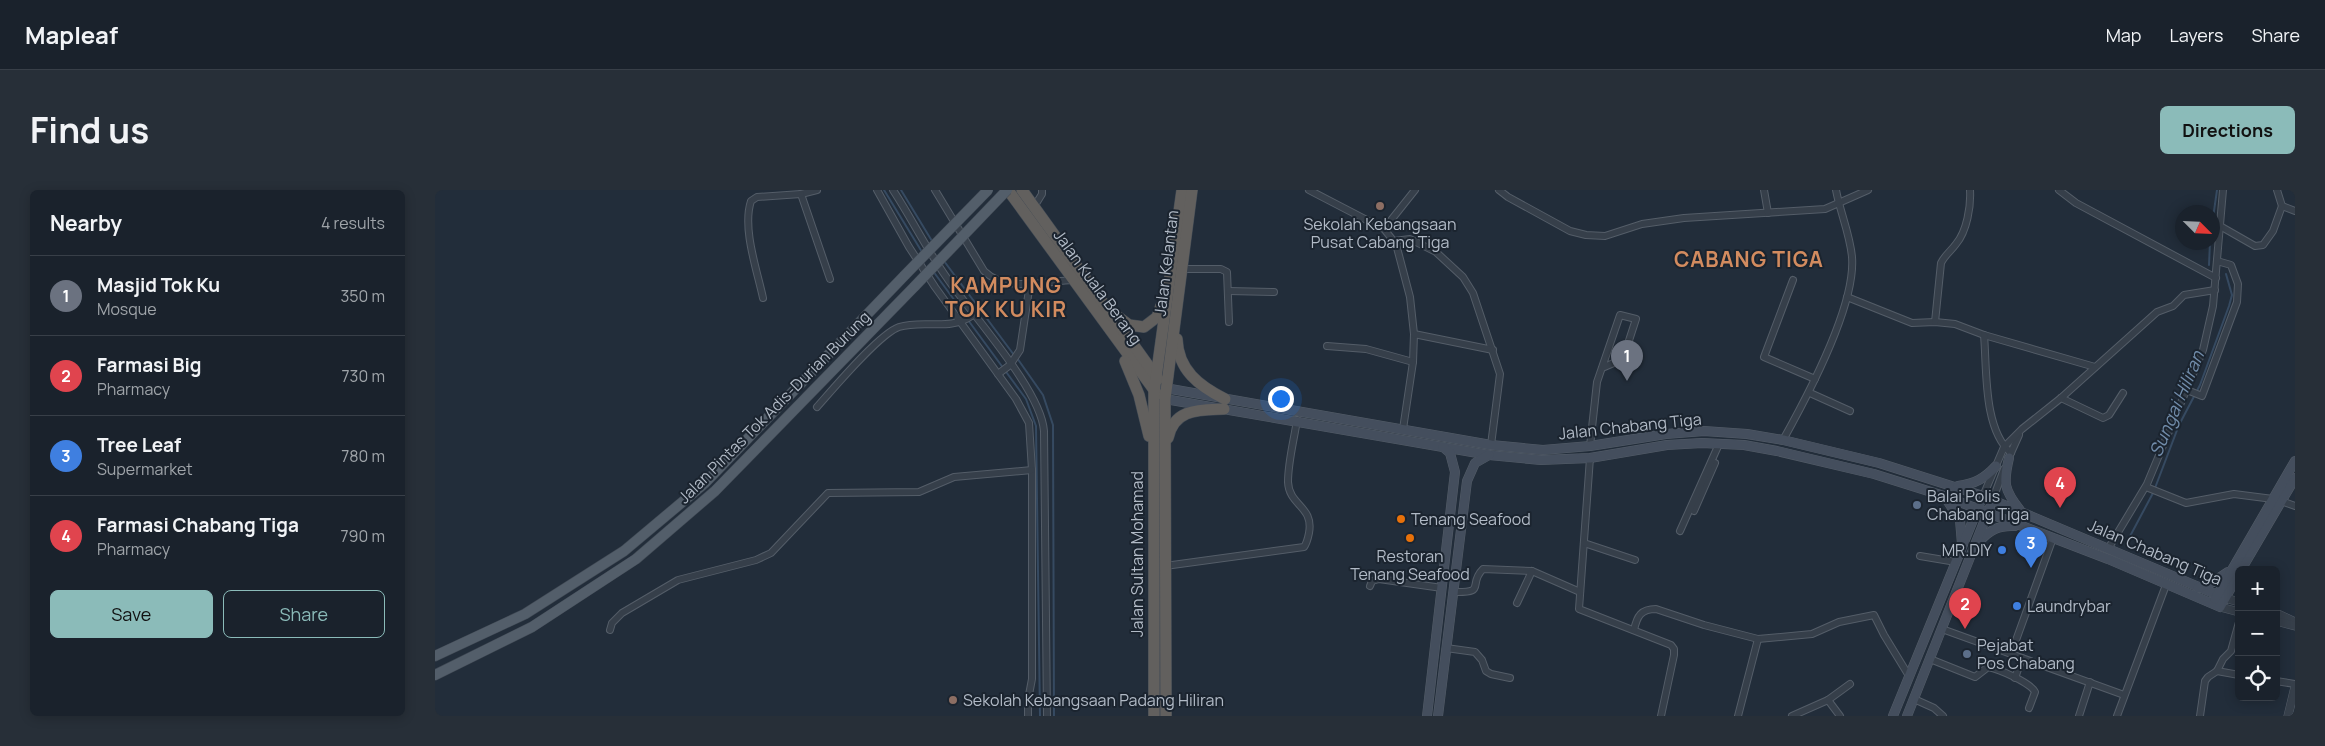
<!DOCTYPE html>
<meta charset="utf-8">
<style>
:root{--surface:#1a222c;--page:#272f38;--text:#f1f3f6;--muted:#9fa4a9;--line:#383f48;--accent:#8bbbb9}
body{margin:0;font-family:Manrope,sans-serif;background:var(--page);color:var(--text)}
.controls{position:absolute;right:15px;bottom:15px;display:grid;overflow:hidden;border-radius:8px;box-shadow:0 2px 12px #0003}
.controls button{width:45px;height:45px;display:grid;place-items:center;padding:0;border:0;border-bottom:1px solid var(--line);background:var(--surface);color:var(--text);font:25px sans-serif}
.compass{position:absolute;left:1740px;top:15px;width:45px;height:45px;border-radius:50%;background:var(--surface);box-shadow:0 2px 12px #0003;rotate:114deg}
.you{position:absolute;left:845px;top:208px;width:18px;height:18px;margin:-12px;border:4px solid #fff;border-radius:50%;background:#1a73e8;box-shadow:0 0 0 8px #1a73e833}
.badge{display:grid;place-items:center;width:32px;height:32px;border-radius:50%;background:var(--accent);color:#fff;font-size:16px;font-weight:700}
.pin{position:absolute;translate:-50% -41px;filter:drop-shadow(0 1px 2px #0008)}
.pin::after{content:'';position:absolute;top:26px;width:18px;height:15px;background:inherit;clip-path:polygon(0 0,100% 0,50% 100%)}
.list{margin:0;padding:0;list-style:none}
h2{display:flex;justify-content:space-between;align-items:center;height:65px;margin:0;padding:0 20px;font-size:21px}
h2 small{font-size:16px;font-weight:400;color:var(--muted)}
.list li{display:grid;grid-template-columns:32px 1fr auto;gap:15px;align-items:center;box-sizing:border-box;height:80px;padding:0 20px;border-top:1px solid var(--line)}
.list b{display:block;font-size:19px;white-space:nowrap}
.list p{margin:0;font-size:16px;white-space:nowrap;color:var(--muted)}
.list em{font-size:16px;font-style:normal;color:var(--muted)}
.actions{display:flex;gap:10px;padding:15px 20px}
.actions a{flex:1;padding:11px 0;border:1px solid var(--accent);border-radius:8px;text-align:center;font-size:18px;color:var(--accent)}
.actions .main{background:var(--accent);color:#111}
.icon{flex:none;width:28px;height:28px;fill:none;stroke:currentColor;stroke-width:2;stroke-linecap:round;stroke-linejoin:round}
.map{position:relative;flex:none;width:1860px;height:526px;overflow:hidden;border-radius:8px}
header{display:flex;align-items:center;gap:30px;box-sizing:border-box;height:70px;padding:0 25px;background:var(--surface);border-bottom:1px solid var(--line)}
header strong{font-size:24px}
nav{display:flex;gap:28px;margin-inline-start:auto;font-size:18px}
.intro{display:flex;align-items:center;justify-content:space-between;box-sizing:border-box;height:120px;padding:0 30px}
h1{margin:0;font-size:35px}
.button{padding:12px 22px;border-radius:8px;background:var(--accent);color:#111;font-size:18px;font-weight:700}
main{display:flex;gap:30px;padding:0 30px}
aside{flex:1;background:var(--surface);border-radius:8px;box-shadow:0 2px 12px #0003}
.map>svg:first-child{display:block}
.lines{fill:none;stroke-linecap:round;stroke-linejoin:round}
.stream{stroke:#364a61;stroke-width:2}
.minor-casing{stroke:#545d68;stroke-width:8}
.tertiary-casing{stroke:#545d68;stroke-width:9}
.secondary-casing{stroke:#545d68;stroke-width:10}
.primary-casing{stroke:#3f4853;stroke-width:11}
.trunk-casing{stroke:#414a55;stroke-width:12}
.minor{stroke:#363f4a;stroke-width:6}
.tertiary{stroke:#363f4a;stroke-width:8}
.secondary{stroke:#444e5d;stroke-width:9}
.primary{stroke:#535e6a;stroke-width:10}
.trunk{stroke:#62605e;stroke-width:11}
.primary-bridge-casing{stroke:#3f4853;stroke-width:11;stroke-linecap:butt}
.primary-bridge{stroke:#535e6a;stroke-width:10}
.education-dot{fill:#8d6e63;stroke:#1b242f;stroke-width:2}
.service-dot{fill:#5c6f8a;stroke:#1b242f;stroke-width:2}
.food-dot{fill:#e8710a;stroke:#1b242f;stroke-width:2}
.shop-dot{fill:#3f7fe0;stroke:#1b242f;stroke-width:2}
.labels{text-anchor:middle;stroke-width:4;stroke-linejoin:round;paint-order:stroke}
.poi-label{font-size:16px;fill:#b1bac6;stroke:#1b242f;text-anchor:start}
.street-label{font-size:16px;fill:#b1bac6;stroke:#1b242f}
.water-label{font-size:18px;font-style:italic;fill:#718caa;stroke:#1b242f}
.district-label{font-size:21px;font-weight:bold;letter-spacing:1px;fill:#d28b5f;stroke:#1b242f}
</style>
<header>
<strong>Mapleaf</strong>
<nav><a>Map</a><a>Layers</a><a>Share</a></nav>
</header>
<div class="intro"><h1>Find us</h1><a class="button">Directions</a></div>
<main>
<aside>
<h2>Nearby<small>4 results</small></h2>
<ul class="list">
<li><span class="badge" style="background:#6b7280">1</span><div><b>Masjid Tok Ku</b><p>Mosque</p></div><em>350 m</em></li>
<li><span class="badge" style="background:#e0444e">2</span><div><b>Farmasi Big</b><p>Pharmacy</p></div><em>730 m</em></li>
<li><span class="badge" style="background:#3f7fe0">3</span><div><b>Tree Leaf</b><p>Supermarket</p></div><em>780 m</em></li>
<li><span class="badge" style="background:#e0444e">4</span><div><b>Farmasi Chabang Tiga</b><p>Pharmacy</p></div><em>790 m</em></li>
</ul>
<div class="actions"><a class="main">Save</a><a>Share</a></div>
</aside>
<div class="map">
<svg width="1860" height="526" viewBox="0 0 1860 526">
<rect width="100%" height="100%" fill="#222d3a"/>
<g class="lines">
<g class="stream">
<polyline points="449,0 487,62"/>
<polyline points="466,0 497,51"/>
<polyline points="1778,28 1782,0"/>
<polyline points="509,71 579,165"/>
<polyline points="1774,75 1775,52"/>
<polyline points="498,81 531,126"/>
<polyline points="533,130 591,209 601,236 605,526"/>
<polyline points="582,168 608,205 618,235 619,526"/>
<polyline points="1720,298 1744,235 1765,195 1794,116 1797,105 1791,84"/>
<polyline points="1693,350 1718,303"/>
</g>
<defs>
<g id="minor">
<polyline points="382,0 366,4 395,89"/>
<polyline points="442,0 474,57 500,97 581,209 594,233 597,280 597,489 593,510 593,526"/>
<path d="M458,0C477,29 492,60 512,88C537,125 606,200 609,241L612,526"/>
<path d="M500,0L549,81C570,102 609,92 637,90"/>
<polyline points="874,0 949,39 961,54 975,107 979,144 978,172 968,239"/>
<polyline points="1064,0 1073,7 1135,41 1151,45 1170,46 1207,34 1249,28 1390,19 1433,0"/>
<polyline points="1329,0 1333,23"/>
<polyline points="1624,0 1641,13 1781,88"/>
<polyline points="1847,16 1860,21"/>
<polyline points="599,17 607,4 607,0"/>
<polyline points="1785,36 1820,56 1828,55 1838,41 1847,16 1842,0"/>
<polyline points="949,39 980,0"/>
<polyline points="959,51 975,49 1001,62 1028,87 1038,103 1065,184 1056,255"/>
<polyline points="746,79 786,79 792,82 794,132"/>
<polyline points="1358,90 1329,167 1380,189"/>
<polyline points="794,101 839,102"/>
<polyline points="1412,107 1477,133 1500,132 1520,134 1549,145 1660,177"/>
<path d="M328,108C322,80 307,38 316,11L322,7L366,4"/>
<path d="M1500,132L1506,73C1510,65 1516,61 1521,54C1532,41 1536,16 1535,0"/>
<polyline points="979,144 1058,160"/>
<path d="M1549,145C1552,179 1548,239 1576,263"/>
<polyline points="892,156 931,159 978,172"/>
<polyline points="563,184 575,175 585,160 595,93"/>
<polyline points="1752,200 1767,206 1802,112 1803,94 1796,75 1782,71"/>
<polyline points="1375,203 1415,221"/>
<polyline points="1626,208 1668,228 1674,225 1688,203"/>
<path d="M382,217C398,199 444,144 464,137C490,129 514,142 538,125"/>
<path d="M1348,250C1372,207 1421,116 1417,67C1415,44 1405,22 1401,0"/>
<polyline points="1155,256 1162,192 1185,125 1201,129 1188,169 1167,178"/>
<polyline points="1575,265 1584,245"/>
<polyline points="1155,268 1144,419 1236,455 1239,459 1239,465 1226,526"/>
<polyline points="1711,297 1751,313 1799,304 1838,309"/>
<polyline points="1548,306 1569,257 1587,239 1626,208 1722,122 1738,116 1749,105 1780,100"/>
<polyline points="1558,309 1569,279"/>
<polyline points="1846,311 1860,316"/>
<polyline points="1259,321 1280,273"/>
<polyline points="1245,341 1284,254"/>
<polyline points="1149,353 1200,370"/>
<polyline points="1673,359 1712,294 1768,160 1778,116 1788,0"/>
<polyline points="1485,366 1521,372"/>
<path d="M730,376L869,357C872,353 873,348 874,343C879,316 854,316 853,292C853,272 859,250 862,230"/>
<polyline points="935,396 937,391 944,389 1007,398"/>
<path d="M1018,402C1053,403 1032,395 1048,379L1097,381L1145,402"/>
<polyline points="1082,413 1097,381"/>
<polyline points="1507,439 1689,505"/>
<polyline points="175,440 177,433 187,423 243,390 321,370 336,363 393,303 484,302 519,287 597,280"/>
<path d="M1199,440C1202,426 1206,419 1221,419L1269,435L1323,449L1377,444L1404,432L1439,425L1449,445L1474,486"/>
<polyline points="1011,458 1040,462 1047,470 1051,481 1056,484 1075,488"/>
<polyline points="1576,464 1618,348"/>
<path d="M1495,469L1540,487L1553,477C1564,479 1596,493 1600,502L1594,518"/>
<polyline points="1782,481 1804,485"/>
<polyline points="1580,488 1587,468"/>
<polyline points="1841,491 1860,494"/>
<polyline points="1479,509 1499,518 1508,526"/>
<polyline points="1393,510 1405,526"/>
<polyline points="1303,526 1323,449"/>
<polyline points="1357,526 1393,510 1415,494"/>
<polyline points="1644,526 1655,492"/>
<polyline points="1682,526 1731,395"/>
<polyline points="1765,526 1770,491 1773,487 1782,481 1788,469 1796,461 1804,432"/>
</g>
<g id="tertiary">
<polyline points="1790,408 1804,412"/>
<polyline points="1785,417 1804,422"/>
<polyline points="1841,423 1860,432"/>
<polyline points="1841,431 1860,436"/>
<polyline points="1853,526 1860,497"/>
</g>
<g id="secondary">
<polyline points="730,198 1056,255 1108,260 1155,256 1231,244 1269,241 1312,244 1348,250 1444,273 1548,306 1790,408"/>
<polyline points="730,209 1054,265 1106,270 1155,268 1232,255 1267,253 1309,255 1342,261 1439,284 1509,306 1673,369 1785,417 1804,384"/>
<path d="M1574,268C1568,293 1569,300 1585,320"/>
<path d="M1523,296C1540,294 1550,288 1561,276"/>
<polyline points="1510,307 1525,330 1527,354"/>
<path d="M1544,352C1554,340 1564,335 1580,336"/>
<polyline points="1806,380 1860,288"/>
<polyline points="1763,398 1778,392 1793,382"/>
<polyline points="1780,409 1860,271"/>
<polyline points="992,526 1020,282 1015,263 1008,257"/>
<polyline points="1003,526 1032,291 1040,273 1054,265"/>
<polyline points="1458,526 1545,313"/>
<polyline points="1472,526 1555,317"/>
</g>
<g id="primary">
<polyline points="0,466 90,424 189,361 270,293 470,85"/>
<polyline points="0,485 97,437 201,369 280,301 480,96"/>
</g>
<g id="trunk">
<polyline points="573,0 722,204"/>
<polyline points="587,0 723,189"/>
<polyline points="682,126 694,135 709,137 722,127 726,116"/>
<path d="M742,149C743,180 764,196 790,209"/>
<polyline points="690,171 704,205 714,246"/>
<path d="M733,248C739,218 765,220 789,219"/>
<polyline points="719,526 719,202 747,0"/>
<polyline points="731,526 730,209 757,0"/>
</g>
</defs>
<use href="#minor" class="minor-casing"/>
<use href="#tertiary" class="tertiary-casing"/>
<use href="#secondary" class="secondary-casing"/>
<use href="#primary" class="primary-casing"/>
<use href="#trunk" class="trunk-casing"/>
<use href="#minor" class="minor"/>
<use href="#tertiary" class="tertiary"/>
<use href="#secondary" class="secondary"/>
<use href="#primary" class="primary"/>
<use href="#trunk" class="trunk"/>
<defs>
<g id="primary-bridge">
<polyline points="470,85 553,0"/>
<polyline points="480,96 572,0"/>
</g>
</defs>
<use href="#primary-bridge" class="primary-bridge-casing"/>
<use href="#primary-bridge" class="primary-bridge"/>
</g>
<g class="education-dot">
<circle cx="945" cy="16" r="5"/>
<circle cx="518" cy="510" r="5"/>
</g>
<g class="service-dot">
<circle cx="1482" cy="315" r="5"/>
<circle cx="1532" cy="464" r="5"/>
</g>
<g class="food-dot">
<circle cx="966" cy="329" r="5"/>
<circle cx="975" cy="348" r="5"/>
</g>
<g class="shop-dot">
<circle cx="1567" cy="360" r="5"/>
<circle cx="1582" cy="416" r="5"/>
</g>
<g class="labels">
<g class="poi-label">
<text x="945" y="40" text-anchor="middle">Sekolah Kebangsaan<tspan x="945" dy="18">Pusat Cabang Tiga</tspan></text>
<text x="1492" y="312">Balai Polis<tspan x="1492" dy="18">Chabang Tiga</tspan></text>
<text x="976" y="335">Tenang Seafood</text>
<text x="1557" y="366" text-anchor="end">MR.DIY</text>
<text x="975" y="372" text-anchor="middle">Restoran<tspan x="975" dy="18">Tenang Seafood</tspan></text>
<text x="1592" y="422">Laundrybar</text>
<text x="1542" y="461">Pejabat<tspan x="1542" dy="18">Pos Chabang</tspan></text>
<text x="528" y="516">Sekolah Kebangsaan Padang Hiliran</text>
</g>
<g class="street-label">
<text transform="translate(731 73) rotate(-83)" y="6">Jalan Kelantan</text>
<text transform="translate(663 97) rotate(54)" y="6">Jalan Kuala Berang</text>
<text transform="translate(339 217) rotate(-45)" y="6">Jalan Pintas Tok Adis-Durian Burung</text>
<text transform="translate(1195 236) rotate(-6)" y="6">Jalan Chabang Tiga</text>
<text transform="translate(1720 362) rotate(23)" y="6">Jalan Chabang Tiga</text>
<text transform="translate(702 364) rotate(-90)" y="6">Jalan Sultan Mohamad</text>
</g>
<g class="water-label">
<text transform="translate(1742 214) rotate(-67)" y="6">Sungai Hiliran</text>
</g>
<g class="district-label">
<text x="1314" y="77">CABANG TIGA</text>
<text x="571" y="103">KAMPUNG<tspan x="571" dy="24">TOK KU KIR</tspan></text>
</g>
</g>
</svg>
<div class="controls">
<button>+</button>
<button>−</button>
<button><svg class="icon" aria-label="locate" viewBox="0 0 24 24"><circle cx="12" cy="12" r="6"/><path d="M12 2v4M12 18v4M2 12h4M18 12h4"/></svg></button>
</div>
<svg class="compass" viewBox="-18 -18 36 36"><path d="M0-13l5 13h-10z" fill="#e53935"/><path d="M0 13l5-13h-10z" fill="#9fa4a9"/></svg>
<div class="you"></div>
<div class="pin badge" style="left:1192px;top:191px;background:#6b7280">1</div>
<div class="pin badge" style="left:1530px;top:439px;background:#e0444e">2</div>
<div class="pin badge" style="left:1596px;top:378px;background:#3f7fe0">3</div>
<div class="pin badge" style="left:1625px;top:318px;background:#e0444e">4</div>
</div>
</main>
